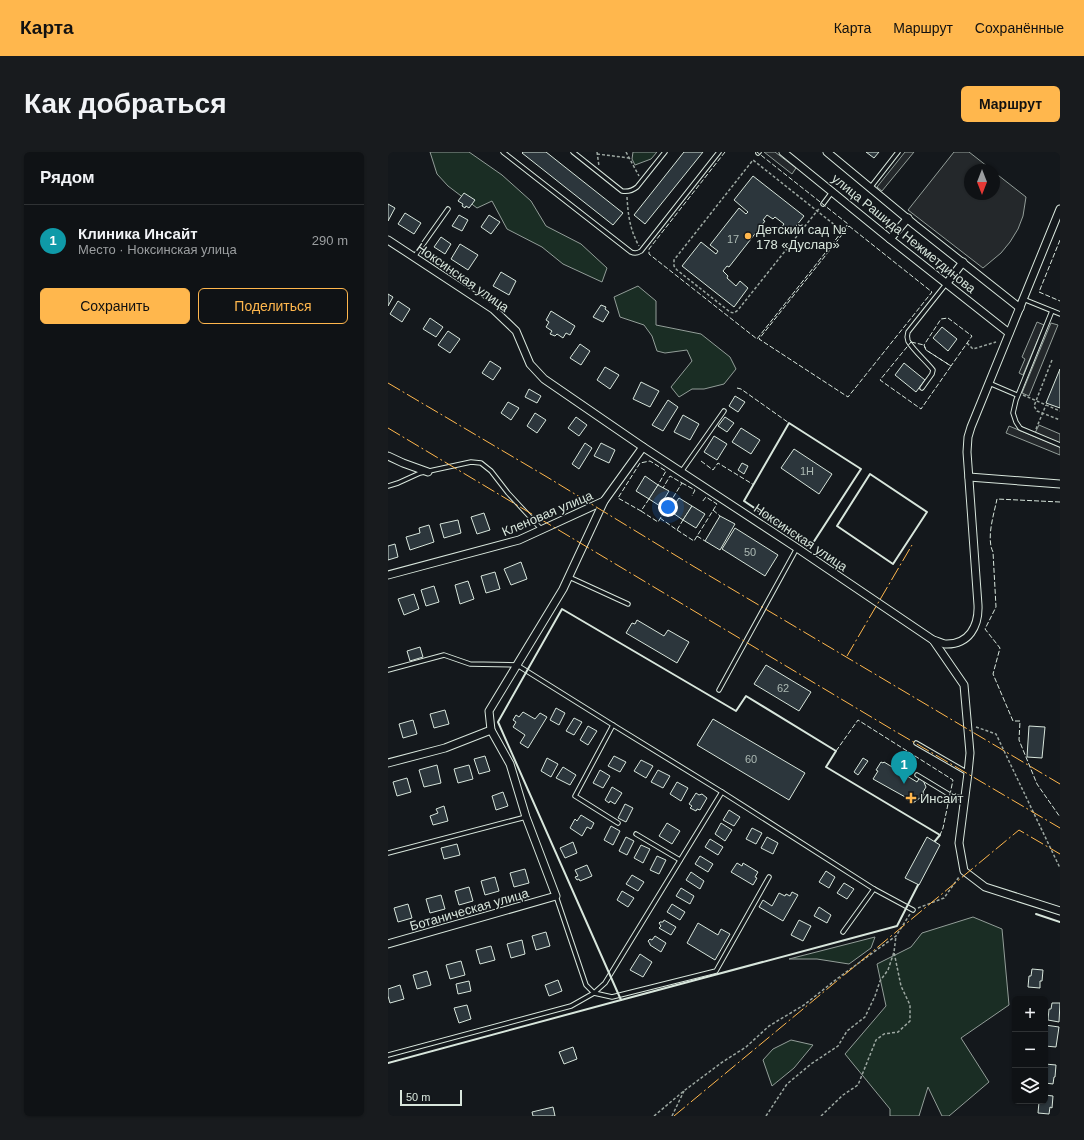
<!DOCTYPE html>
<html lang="ru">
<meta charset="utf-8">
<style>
:root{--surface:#0f1215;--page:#181b1e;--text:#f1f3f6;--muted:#9b9ea0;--line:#2f3234;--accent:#ffb74d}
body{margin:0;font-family:Arial,sans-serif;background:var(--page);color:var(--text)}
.controls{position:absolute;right:12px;bottom:12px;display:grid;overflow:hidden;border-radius:6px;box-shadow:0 1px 3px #0004}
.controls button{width:36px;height:36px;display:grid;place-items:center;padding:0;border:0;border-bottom:1px solid var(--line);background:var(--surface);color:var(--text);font:20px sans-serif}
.compass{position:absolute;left:576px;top:12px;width:36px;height:36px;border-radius:50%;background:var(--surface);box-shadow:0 1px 3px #0004;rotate:180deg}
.scale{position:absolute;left:12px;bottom:10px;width:62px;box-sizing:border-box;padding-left:4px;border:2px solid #d8e6dc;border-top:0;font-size:11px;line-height:14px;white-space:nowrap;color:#d8e6dc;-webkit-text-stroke:3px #14181c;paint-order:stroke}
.you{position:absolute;left:280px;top:355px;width:14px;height:14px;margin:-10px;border:3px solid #fff;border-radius:50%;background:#1a73e8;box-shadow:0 0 0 6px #1a73e833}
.badge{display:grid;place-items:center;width:26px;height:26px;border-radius:50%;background:var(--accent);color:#fff;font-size:13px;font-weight:700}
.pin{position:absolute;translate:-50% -33px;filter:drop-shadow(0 1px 2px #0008)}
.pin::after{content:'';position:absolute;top:21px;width:14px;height:12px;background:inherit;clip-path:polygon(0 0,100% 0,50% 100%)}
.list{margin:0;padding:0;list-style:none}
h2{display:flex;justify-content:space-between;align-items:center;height:52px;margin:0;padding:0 16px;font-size:17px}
h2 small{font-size:13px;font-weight:400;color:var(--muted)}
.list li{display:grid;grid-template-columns:26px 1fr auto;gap:12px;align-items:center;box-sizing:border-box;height:72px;padding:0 16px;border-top:1px solid var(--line)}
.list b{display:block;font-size:15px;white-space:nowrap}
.list p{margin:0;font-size:13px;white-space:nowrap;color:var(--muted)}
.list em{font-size:13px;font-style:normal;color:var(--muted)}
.actions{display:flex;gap:8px;padding:12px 16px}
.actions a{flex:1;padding:9px 0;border:1px solid var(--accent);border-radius:6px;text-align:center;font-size:14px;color:var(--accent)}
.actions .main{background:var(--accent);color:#111}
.icon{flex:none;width:22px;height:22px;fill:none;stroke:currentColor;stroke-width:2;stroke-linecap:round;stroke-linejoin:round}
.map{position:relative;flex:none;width:672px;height:964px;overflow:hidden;border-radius:6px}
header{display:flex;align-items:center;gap:24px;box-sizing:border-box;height:56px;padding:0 20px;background:var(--accent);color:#111}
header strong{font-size:19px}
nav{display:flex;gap:22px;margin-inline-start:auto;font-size:14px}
.intro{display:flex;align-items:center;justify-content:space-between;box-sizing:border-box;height:96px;padding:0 24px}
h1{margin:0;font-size:28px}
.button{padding:10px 18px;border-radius:6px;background:var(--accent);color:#111;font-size:14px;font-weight:700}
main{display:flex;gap:24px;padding:0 24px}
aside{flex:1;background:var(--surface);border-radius:6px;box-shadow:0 1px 3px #0004}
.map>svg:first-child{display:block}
.green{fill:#1a2d24;stroke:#939e99}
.parking{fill:#24282b;stroke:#939e99}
.building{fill:#2c363c;stroke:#d8e6dc}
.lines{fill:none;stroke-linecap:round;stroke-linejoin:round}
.lane-casing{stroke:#d8e6dc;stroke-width:5.5}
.street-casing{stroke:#d8e6dc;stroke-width:9}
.path{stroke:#9da8a2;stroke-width:1.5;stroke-dasharray:3 2;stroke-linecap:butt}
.lane{stroke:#14181c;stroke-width:3.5}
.street{stroke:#14181c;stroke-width:7}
.fence{stroke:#d8e6dc;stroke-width:1;stroke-dasharray:5 2;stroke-linecap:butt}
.wall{stroke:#d8e6dc;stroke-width:2}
.power{stroke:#ffb74d;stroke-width:1;stroke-dasharray:14 3 2 3;stroke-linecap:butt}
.poi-dot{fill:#ffb74d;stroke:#14181c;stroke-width:1.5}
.labels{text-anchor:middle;stroke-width:3;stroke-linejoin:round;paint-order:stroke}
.number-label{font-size:11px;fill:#adbab4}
.poi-label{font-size:13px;fill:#d8e6dc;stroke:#14181c;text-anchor:start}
.street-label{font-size:13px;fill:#d8e6dc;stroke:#14181c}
</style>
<header>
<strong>Карта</strong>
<nav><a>Карта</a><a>Маршрут</a><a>Сохранённые</a></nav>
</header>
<div class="intro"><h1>Как добраться</h1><a class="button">Маршрут</a></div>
<main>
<aside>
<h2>Рядом<small></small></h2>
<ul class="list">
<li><span class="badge" style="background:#0f9aa8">1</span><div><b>Клиника Инсайт</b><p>Место · Ноксинская улица</p></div><em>290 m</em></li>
</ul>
<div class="actions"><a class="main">Сохранить</a><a>Поделиться</a></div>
</aside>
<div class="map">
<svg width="672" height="964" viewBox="0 0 672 964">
<rect width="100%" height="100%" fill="#14181c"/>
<g class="green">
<polygon points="42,0 81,0 114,23 143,49 158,74 193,92 219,116 214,130 175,112 154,95 119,77 104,49 89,56 60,34 49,22"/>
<polygon points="245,0 269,0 263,7 247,13 244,7"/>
<polygon points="250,134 268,149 268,173 313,182 342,205 348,217 336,232 316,237 304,237 291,245 283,235 304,209 299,198 277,201 269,199 264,184 256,173 232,165 226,145"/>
<polygon points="585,765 614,777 621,853 573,886 601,930 561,964 554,964 540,935 531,964 502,964 502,957 457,902 498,854 489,812 523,795 534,781"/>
<polygon points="487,785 483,796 461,812 429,807 401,807"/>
<polygon points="403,888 425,893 406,916 384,934 375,908 385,897"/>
</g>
<g class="parking">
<polygon points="376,0 387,0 408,16 404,22"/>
<polygon points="517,0 526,0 494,39 489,35"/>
<polygon points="566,0 581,0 604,18 582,18 582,42 606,42 606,20 638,45 635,64 630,77 622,90 613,101 595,116 520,58"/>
<polygon points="649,170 656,173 635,223 631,221 637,207 634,205"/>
<polygon points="663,171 670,173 641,244 634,241"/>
<polygon points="651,273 672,282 672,292 647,281"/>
<polygon points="621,274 672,295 672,303 618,281"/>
</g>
<g class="building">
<polygon points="135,0 158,0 235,61 225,73 134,1"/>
<polygon points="296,0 315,0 257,72 246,63"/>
<polygon points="478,0 491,0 486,6"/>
<polygon points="365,24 416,64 401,83 393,76 396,72 387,65 385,67 379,63 375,68 377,69 341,115 339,114 335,119 340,124 339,126 348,134 352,129 360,136 346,155 294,114 313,90 328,102 330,99 322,93 351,56 358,62 360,60 346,48"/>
<polygon points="76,41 87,48 81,56 78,54 77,56 74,54 75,52 70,49"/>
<polygon points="0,52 7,56 0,69"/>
<polygon points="17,61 33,71 26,82 10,72"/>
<polygon points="71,63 80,68 74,79 64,74"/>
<polygon points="101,63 112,70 103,82 93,75"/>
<polygon points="53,85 63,92 57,102 46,95"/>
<polygon points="72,92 90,103 80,118 63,107"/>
<polygon points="113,120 128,129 121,143 105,134"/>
<polygon points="0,142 5,145 0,154"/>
<polygon points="10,149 22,157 14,170 2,162"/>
<polygon points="213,153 218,155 217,157 221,160 215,170 205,165"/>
<polygon points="163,159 187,174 182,183 178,181 175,186 169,182 167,184 162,182 164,179 158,175 161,170 158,168"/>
<polygon points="42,166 55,175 48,185 35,177"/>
<polygon points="554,175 569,187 560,199 545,186"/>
<polygon points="60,179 72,187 62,201 50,193"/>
<polygon points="192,192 202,199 193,213 182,206"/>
<polygon points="102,209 113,216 105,228 94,221"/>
<polygon points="516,211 537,228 528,240 507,223"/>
<polygon points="217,215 231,223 222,237 209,228"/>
<polygon points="672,217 672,256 658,251"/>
<polygon points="253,230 271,239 262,255 245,247"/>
<polygon points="141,237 153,244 149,251 137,245"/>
<polygon points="347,244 357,250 350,260 341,254"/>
<polygon points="280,248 290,255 275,279 264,273"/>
<polygon points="120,250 131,256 123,268 113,261"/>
<polygon points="147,261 158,268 149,281 139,274"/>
<polygon points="295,263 311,272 302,288 286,280"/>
<polygon points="188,265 199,273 191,284 180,276"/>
<polygon points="337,265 346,271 339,280 330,274"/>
<polygon points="353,276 372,288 363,302 344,290"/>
<polygon points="326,284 339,292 329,308 316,300"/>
<polygon points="197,291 204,296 191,317 184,312"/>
<polygon points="213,291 227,298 221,311 206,304"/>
<polygon points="406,297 444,322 431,342 393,316"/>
<polygon points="354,311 360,314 356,322 350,318"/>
<polygon points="257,324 270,333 261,347 248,339"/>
<polygon points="270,333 281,339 272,354 261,347"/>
<polygon points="291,346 304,354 295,368 282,359"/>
<polygon points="304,354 317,362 308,376 295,368"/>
<polygon points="96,361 102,378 89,382 83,365"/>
<polygon points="332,364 347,372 332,398 317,389"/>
<polygon points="70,368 73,381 56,386 52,372"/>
<polygon points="41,373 46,390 22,398 18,385 32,381 31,376"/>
<polygon points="347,376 390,403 377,424 334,397"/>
<polygon points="7,392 10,405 0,408 0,394"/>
<polygon points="133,410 139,427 123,433 116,417"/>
<polygon points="107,420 112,437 98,441 93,424"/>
<polygon points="80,429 86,447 72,452 67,433"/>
<polygon points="46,434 51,450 38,454 33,438"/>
<polygon points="26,442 31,457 16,463 10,447"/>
<polygon points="249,468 276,484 280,478 301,490 289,511 238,481 244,471 247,472"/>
<polygon points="32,495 35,505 22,509 19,499"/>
<polygon points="378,513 423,540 411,559 366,532"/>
<polygon points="168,556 177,561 171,573 162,568"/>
<polygon points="57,558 61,572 46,576 42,562"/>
<polygon points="135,560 147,567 152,561 159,565 140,596 132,591 137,583 125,575 128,570 125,568 128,563 131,565"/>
<polygon points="186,566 194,570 186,583 178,579"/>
<polygon points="325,567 417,621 401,648 309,593"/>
<polygon points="25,568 29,582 15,586 11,572"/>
<polygon points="200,574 209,579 200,593 192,588"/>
<polygon points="641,574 657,575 654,606 639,605"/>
<polygon points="97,604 102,619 91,622 86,607"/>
<polygon points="226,604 238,610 232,620 220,614"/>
<polygon points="159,606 170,612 163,625 153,619"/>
<polygon points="475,606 480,609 470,623 466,620"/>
<polygon points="253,608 265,614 258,626 246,619"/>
<polygon points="493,610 495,611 496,610 529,630 532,625 535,628 538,635 535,640 536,643 525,651 518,647 519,646 485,627 490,619 488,618"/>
<polygon points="49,613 53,631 36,635 31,618"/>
<polygon points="81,613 85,627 70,631 66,617"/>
<polygon points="175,615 188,623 182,633 168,626"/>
<polygon points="212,618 222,624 215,636 205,631"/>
<polygon points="270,618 282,624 275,636 263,630"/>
<polygon points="19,626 23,640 9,644 5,630"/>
<polygon points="289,630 300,636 293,649 282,642"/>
<polygon points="224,635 234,641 227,652 222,649 221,651 217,648"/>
<polygon points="115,640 120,654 108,658 104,644"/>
<polygon points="308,641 311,643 314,642 319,646 312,658 309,657 308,659 302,656 304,654 301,652"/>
<polygon points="237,652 245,656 238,670 230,666"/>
<polygon points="56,654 60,669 45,673 42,664 50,661 48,657"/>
<polygon points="341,658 352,665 346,674 335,668"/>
<polygon points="193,663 206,671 203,677 199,675 194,684 182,676 187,667 189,669"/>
<polygon points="279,671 292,679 284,692 271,684"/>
<polygon points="333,671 344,678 337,689 327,682"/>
<polygon points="223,674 232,679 225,693 216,688"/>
<polygon points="364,676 374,681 368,692 358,687"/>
<polygon points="238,685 246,689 239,703 231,699"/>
<polygon points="379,685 390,691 385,702 373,696"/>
<polygon points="539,685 552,693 531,733 517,726"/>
<polygon points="322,687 335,695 330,703 317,695"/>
<polygon points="185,690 189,701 177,706 172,696"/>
<polygon points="69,692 72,703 56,707 53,696"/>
<polygon points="253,693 262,697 255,711 246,706"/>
<polygon points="269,704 278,708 271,722 262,718"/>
<polygon points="312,704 325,712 320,720 307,712"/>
<polygon points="349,711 354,714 355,711 370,720 367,725 369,726 365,733 343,720"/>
<polygon points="199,713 204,724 192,729 191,727 189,728 187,725 190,724 187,718"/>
<polygon points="137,717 141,731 126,735 122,721"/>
<polygon points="438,719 447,725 441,736 431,730"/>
<polygon points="303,720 316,729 312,737 298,728"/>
<polygon points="244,723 256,730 250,739 238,732"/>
<polygon points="107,725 111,739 97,743 93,729"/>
<polygon points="456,731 466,737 459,747 449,741"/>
<polygon points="81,735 85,749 71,753 67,739"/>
<polygon points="293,736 306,744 302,752 288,744"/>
<polygon points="234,739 246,746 240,755 229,748"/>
<polygon points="404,740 410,743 395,769 371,755 375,748 384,754 391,741 397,744 398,742 402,744"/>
<polygon points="53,743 57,757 42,761 38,747"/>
<polygon points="20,752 24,766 10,770 6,756"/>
<polygon points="284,752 297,760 292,768 279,760"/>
<polygon points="431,755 443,763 439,771 426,764"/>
<polygon points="276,768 288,775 283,783 271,776 273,774 271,771 272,770 275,770"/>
<polygon points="411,768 423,774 415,789 403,783"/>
<polygon points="310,771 330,783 333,777 342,782 327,808 299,791"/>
<polygon points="158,780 162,794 148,798 144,784"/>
<polygon points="267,784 278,791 273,800 262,793 262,792 260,789 262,787 264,788"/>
<polygon points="134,788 137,802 123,806 119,792"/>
<polygon points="103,794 107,808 92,812 88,798"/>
<polygon points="252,802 264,810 255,825 242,818"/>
<polygon points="73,809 77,823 62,827 58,813"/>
<polygon points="644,817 655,818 654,829 652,829 652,836 640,835 641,824 643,824"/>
<polygon points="39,819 43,833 29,837 25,823"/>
<polygon points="170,828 174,839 161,844 157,833"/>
<polygon points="81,829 83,839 70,842 68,832"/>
<polygon points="12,833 16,847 2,851 0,844 0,837"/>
<polygon points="664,851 672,851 671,870 660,868 661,857 663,857"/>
<polygon points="79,853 83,867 71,871 66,856"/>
<polygon points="657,873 671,875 668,895 657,894"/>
<polygon points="185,895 189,907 176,912 171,900"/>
<polygon points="657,912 668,913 667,925 666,925 665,932 657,931"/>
<polygon points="657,943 665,944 664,956 662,955 661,962 650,961 651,950 657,949"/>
<polygon points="165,955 167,964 145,964 144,960"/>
</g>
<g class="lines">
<defs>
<g id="lane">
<path d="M115,0L243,100C247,102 250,101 253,99L331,0"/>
<path d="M185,0L234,39C240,40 244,39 249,35L277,0"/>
<polyline points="370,1 371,0"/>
<polyline points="482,36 510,0"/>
<polyline points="435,52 444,40"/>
<polyline points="26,105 60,57"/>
<polyline points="635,147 672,162"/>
<polyline points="664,159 628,248 625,261 628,270 632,276 634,277 672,293"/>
<polyline points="601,231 629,243"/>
<path d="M534,236L544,222L545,218C538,209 526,199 520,189C519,186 519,183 520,180L558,132"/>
<polyline points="293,320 336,259"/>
<polyline points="0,334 10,331 32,321 83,310 93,311 103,319 120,341 154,378"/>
<polyline points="181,425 240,452"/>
<polyline points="0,518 56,503 82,512 129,513 225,573 334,640 486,737 525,758"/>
<polyline points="331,538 409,396"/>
<polyline points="225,573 187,644 230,671"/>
<polyline points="528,591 580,621"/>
<polyline points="529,623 562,643 577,647"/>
<polyline points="248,682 292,708"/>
<polyline points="0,701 138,665"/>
<polyline points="168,744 198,833 206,841 224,845 328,819 381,725"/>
<polyline points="455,780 486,737"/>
<polyline points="0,903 183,854 206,841 217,831 334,640"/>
</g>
<g id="street">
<polyline points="395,0 502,87 621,181"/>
<polyline points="439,0 527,73 632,156"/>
<polyline points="502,87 520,66"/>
<polyline points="0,88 105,157 128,179 142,212 156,227 255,295 409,396 545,488 576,533 582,601 580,621 571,691 576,719 597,735 672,759"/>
<polyline points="559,131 575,110"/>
<polyline points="0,304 15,311 40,320"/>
<polyline points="581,325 672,332"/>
<polyline points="0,423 131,388 216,349 255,295"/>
<path d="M545,488C549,489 553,491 557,492C581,493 591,474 590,453L579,300L580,285L583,275L672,57"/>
<polyline points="0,611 57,596 103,578"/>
<polyline points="0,792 168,744 138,665 122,612 103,578 101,559 175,437 216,349"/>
</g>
</defs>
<use href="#lane" class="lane-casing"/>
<use href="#street" class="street-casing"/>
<g class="path">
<polyline points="209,0 211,14"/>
<polyline points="238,0 251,24"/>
<polyline points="209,2 241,6"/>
<path d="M239,45C240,63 242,78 251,94"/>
<polyline points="431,57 429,59 350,158 346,161 342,160 289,118 286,114 286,108 365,8 448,74"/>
<polyline points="579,191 585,197 608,190"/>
<polyline points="664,208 646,254 649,259 672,268"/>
<polyline points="635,243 672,259"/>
<polyline points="648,277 658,253"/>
<polyline points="588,575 608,582 672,716"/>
<polyline points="530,756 556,746 571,725"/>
<polyline points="266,964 297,938 333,911 358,895 381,874 416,853 450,826 508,784 522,762"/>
<polyline points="284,964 296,939"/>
<polyline points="378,964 399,932 423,912 450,894 459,879 477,865 487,844 492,829 500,818 506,800"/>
<polyline points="433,964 455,943 470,933 488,888 496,882 510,880 522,869 522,853 513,834 506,800 508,784"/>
</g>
<use href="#lane" class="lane"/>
<use href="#street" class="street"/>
<g class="fence">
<polyline points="337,0 261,97 261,102 369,187 460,72 369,0"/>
<polygon points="461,74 544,140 460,245 371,187"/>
<polyline points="672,88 651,140 672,149"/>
<polygon points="560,166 584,184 563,214 538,198 536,193 553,167"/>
<polygon points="523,190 536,193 538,198 563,214 533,257 492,228"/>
<polyline points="349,236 353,237 401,271"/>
<polyline points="313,309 325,318 330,311 366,333"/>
<polyline points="294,331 307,338 304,344"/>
<polyline points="261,347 253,359 230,346 252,311 262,309 278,319 270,333"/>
<path d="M672,350L609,347C606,362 598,386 605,400L608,455L597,477L612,496L605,522L625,569H632L631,588L649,632L672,665"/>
<polyline points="325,358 332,364"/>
<polyline points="253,359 270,370 294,331 282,324 275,336"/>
<polyline points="272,366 289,378 295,368"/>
<polyline points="289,378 306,389 329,352 318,345 314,350"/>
<polyline points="309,384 317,389"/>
<polyline points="448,599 470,568 565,628 555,676 552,683"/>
</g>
<g class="wall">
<polygon points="401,271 473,317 423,394 356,349"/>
<polygon points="482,322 539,360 505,412 449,374"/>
<polyline points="530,733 509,774 233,848 110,570 174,457 348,559 358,544 448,599 438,615 552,683 547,689"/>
<polyline points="648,762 672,770"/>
<polyline points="0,911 233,848"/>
</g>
<g class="power">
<polyline points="0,231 159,325 305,414 672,632"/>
<polyline points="0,276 505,578 672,676"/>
<polyline points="459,504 524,393"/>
<polyline points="286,964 631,678 672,702"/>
</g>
</g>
<g class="poi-dot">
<circle cx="360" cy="84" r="4"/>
<path d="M521 640h4v4h4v4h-4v4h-4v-4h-4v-4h4z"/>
</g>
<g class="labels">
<g class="number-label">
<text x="345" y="91">17</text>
<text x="419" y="323">1Н</text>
<text x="362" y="404">50</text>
<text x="395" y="540">62</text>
<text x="363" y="611">60</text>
</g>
<g class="poi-label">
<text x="368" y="82">Детский сад №<tspan x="368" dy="15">178 «Дуслар»</tspan></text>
<text x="532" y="651">Инсайт</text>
</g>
<g class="street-label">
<text transform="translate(516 81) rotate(39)" y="5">улица Рашида Нежметдинова</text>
<text transform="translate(75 125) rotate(35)" y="5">Ноксинская улица</text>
<text transform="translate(159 361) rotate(-23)" y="5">Кленовая улица</text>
<text transform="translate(413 385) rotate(34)" y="5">Ноксинская улица</text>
<text transform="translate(81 757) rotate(-16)" y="5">Ботаническая улица</text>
</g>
</g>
</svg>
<div class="controls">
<button>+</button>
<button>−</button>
<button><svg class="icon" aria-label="layers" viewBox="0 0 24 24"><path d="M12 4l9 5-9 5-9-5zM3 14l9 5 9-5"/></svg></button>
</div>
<svg class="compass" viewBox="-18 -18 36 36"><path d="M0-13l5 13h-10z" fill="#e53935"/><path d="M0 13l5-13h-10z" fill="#9b9ea0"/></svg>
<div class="scale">50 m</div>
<div class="you"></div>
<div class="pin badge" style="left:516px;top:632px;background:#0f9aa8">1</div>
</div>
</main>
